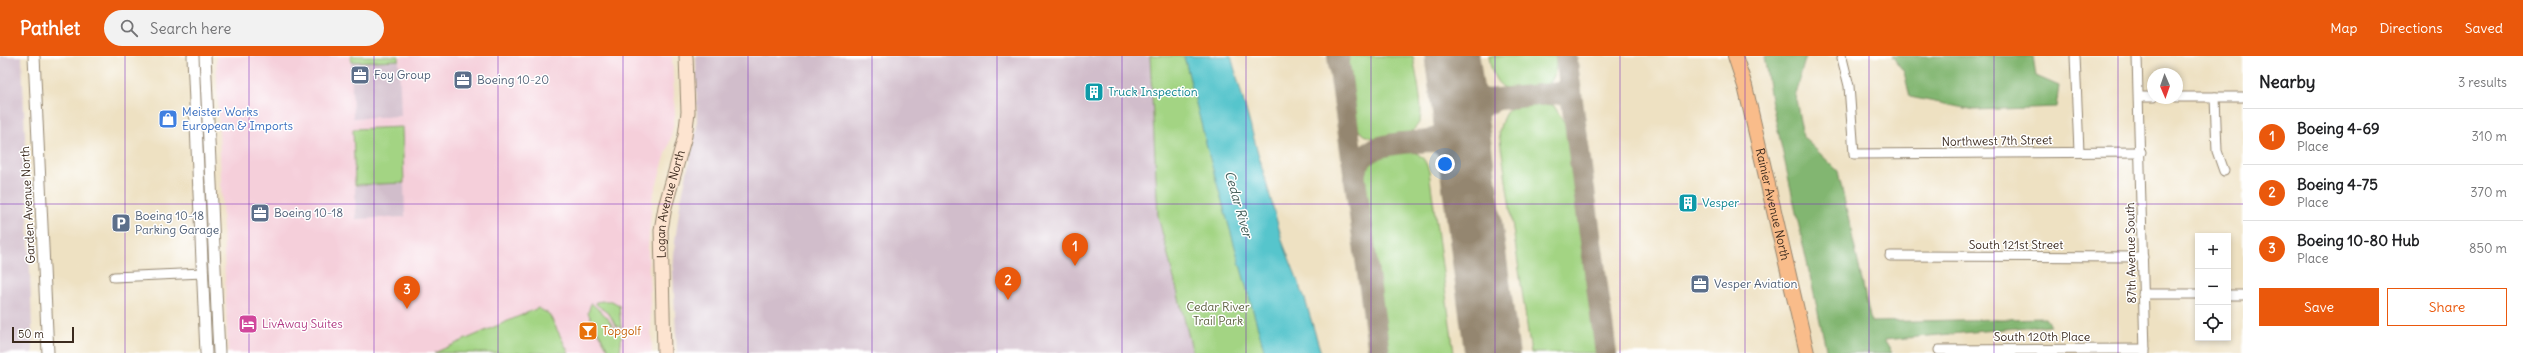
<!DOCTYPE html>
<meta charset="utf-8">
<style>
:root{--surface:#fff;--page:#f2f2f2;--text:#202124;--muted:#757577;--line:#e0e0e0;--accent:#ea580c}
body{margin:0;font-family:Delius,sans-serif;background:var(--page);color:var(--text)}
.controls{position:absolute;right:12px;bottom:12px;display:grid;overflow:hidden;border-radius:0px;box-shadow:0 2px 6px #0003}
.controls button{width:36px;height:36px;display:grid;place-items:center;padding:0;border:0;border-bottom:1px solid var(--line);background:var(--surface);color:var(--text);font:20px sans-serif}
.compass{position:absolute;left:2147px;top:12px;width:36px;height:36px;border-radius:50%;background:var(--surface);box-shadow:0 2px 6px #0003;rotate:178deg}
.scale{position:absolute;left:12px;bottom:10px;width:62px;box-sizing:border-box;padding-left:4px;border:2px solid #3b2a1e;border-top:0;font-size:11px;line-height:14px;white-space:nowrap;color:#3b2a1e;-webkit-text-stroke:3px #fff;paint-order:stroke}
.you{position:absolute;left:1445px;top:108px;width:14px;height:14px;margin:-10px;border:3px solid #fff;border-radius:50%;background:#1a73e8;box-shadow:0 0 0 6px #1a73e833}
.badge{display:grid;place-items:center;width:26px;height:26px;border-radius:50%;background:var(--accent);color:#fff;font-size:13px;font-weight:700}
.pin{position:absolute;translate:-50% -33px;filter:drop-shadow(0 1px 2px #0008)}
.pin::after{content:'';position:absolute;top:21px;width:14px;height:12px;background:inherit;clip-path:polygon(0 0,100% 0,50% 100%)}
.list{margin:0;padding:0;list-style:none}
h2{display:flex;justify-content:space-between;align-items:center;height:52px;margin:0;padding:0 16px;font-size:17px}
h2 small{font-size:13px;font-weight:400;color:var(--muted)}
.list li{display:grid;grid-template-columns:26px 1fr auto;gap:12px;align-items:center;box-sizing:border-box;height:56px;padding:0 16px;border-top:1px solid var(--line)}
.list b{display:block;font-size:15px;white-space:nowrap}
.list p{margin:0;font-size:13px;white-space:nowrap;color:var(--muted)}
.list em{font-size:13px;font-style:normal;color:var(--muted)}
.actions{display:flex;gap:8px;padding:12px 16px}
.actions a{flex:1;padding:9px 0;border:1px solid var(--accent);border-radius:0px;text-align:center;font-size:14px;color:var(--accent)}
.actions .main{background:var(--accent);color:#fff}
.icon{flex:none;width:22px;height:22px;fill:none;stroke:currentColor;stroke-width:2;stroke-linecap:round;stroke-linejoin:round}
.map{position:relative;flex:none;width:2243px;height:297px;overflow:hidden}
header{display:flex;align-items:center;gap:24px;box-sizing:border-box;height:56px;padding:0 20px;background:var(--accent);color:#fff}
header strong{font-size:19px}
nav{display:flex;gap:22px;margin-inline-start:auto;font-size:14px}
.search{width:280px;height:36px;background:var(--page);display:flex;align-items:center;gap:10px;box-sizing:border-box;padding:0 14px;border-radius:22px;color:var(--muted);font-size:15px}
main{display:flex}
aside{flex:1;background:var(--surface)}
.map>svg:first-child{display:block}
.built{fill:#f5cfda}
.industrial{fill:#d1bdcb}
.green{fill:#a3d483;stroke:#6f7f50}
.forest{fill:#82b671;stroke:#5e7048}
.water{fill:#57c5cc;stroke:#497875}
.lines{fill:none;stroke-linecap:round;stroke-linejoin:round}
.taxiway{stroke:#948670;stroke-width:22}
.runway{stroke:#948670;stroke-width:55}
.minor-casing{stroke:#948670;stroke-width:11}
.tertiary-casing{stroke:#948670;stroke-width:13}
.secondary-casing{stroke:#948670;stroke-width:15}
.primary-casing{stroke:#948670;stroke-width:16}
.minor{stroke:#fff;stroke-width:9}
.tertiary{stroke:#fff;stroke-width:11}
.secondary{stroke:#fde4d0;stroke-width:13}
.primary{stroke:#f9bc8a;stroke-width:14}
.grid{fill:none;stroke:#7b2cbf;stroke-width:1;stroke-opacity:0.55}
.labels{text-anchor:middle;stroke-width:3;stroke-linejoin:round;paint-order:stroke}
.service-label{font-size:12px;fill:#4e5e75;stroke:#fff;text-anchor:start}
.culture-label{font-size:12px;fill:#0d838f;stroke:#fff;text-anchor:start}
.shop-label{font-size:12px;fill:#366cbe;stroke:#fff;text-anchor:start}
.street-label{font-size:12px;fill:#3b2a1e;stroke:#fff}
.park-label{font-size:12px;fill:#5a5d3c;stroke:#fff}
.hotel-label{font-size:12px;fill:#b23c85;stroke:#fff;text-anchor:start}
.food-label{font-size:12px;fill:#c56008;stroke:#fff;text-anchor:start}
.water-label{font-size:13px;font-style:italic;fill:#45605b;stroke:#fff}
</style>
<header>
<strong>Pathlet</strong>
<div class="search"><svg class="icon" aria-label="search" viewBox="0 0 24 24"><circle cx="10" cy="10" r="6"/><path d="M15 15l6 6"/></svg>Search here</div>
<nav><a>Map</a><a>Directions</a><a>Saved</a></nav>
</header>
<main>
<div class="map">
<svg width="2243" height="297" viewBox="0 0 2243 297">
<rect width="100%" height="100%" fill="#fff"/>
<filter id="ink" filterUnits="userSpaceOnUse"><feTurbulence type="fractalNoise" baseFrequency=".025" numOctaves="2"/><feDisplacementMap in="SourceGraphic" scale="8" xChannelSelector="R" yChannelSelector="G"/><feConvolveMatrix kernelMatrix="1 2 1 2 8 2 1 2 1" color-interpolation-filters="sRGB"/></filter>
<filter id="wash" filterUnits="userSpaceOnUse"><feTurbulence type="fractalNoise" baseFrequency=".012" numOctaves="4" result="noise"/><feDisplacementMap in="SourceGraphic" scale="16" xChannelSelector="R" yChannelSelector="G"/><feGaussianBlur stdDeviation="0.9" result="paint"/><feColorMatrix in="noise" values="0 0 0 0 0 0 0 0 0 0 0 0 0 0 0 0 0 1.4 0 .05"/><feComposite in="paint" operator="in"/></filter>
<g filter="url(#wash)">
<rect width="100%" height="100%" fill="#eee1c2"/>
<polygon class="built" points="216,0 672,0 675,60 670,85 652,143 648,193 652,297 228,297"/>
<g class="industrial">
<polygon points="0,0 22,0 33,297 0,297"/>
<polygon points="696,0 1150,0 1158,160 1193,297 677,297 673,216 675,185 680,149 697,70"/>
<polygon points="399,4 401,60 353,62 351,6"/>
<polygon points="404,127 405,161 356,163 355,129"/>
</g>
<g class="green">
<polygon points="351,0 399,0 399,4 351,6"/>
<polygon points="1150,0 1184,0 1265,297 1193,297 1158,160"/>
<path d="M1343,0H1413C1415,15 1424,50 1420,64C1418,70 1413,75 1408,78C1403,82 1393,81 1387,82C1371,84 1364,81 1353,68Z"/>
<path d="M1489,0H1555C1557,11 1556,18 1549,28C1514,39 1494,40 1489,0Z"/>
<path d="M1545,46L1554,50L1566,69L1596,297H1531L1499,76C1506,44 1516,50 1545,46Z"/>
<polygon points="402,71 404,127 355,129 353,73"/>
<path d="M1405,95C1419,95 1425,102 1429,115L1454,297H1384L1361,110L1375,99Z"/>
<polygon points="603,245 612,245 619,249 621,272 615,269 610,259 596,248 596,246"/>
<polygon points="591,247 607,261 613,271 622,275 620,297 610,297 588,257"/>
<polygon points="538,252 549,258 569,297 434,297"/>
</g>
<g class="forest">
<polygon points="1764,0 1806,0 1795,38 1803,81 1838,115 1871,266 2045,262 2050,269 1884,284 1892,297 1827,297 1771,43"/>
<polygon points="1892,0 2033,0 2036,20 2059,30 2056,51 1974,54 1910,41 1904,16"/>
</g>
<polygon class="water" points="1184,0 1231,0 1283,187 1304,240 1321,297 1265,297 1210,103"/>
<g class="lines">
<g class="taxiway">
<polyline points="1338,0 1379,297"/>
<polyline points="1566,0 1606,297"/>
<path d="M1453,8C1460,26 1467,39 1487,44L1571,36"/>
<path d="M1429,85C1448,78 1455,63 1458,44"/>
<path d="M1463,90C1467,67 1472,53 1494,45"/>
<path d="M1354,121C1359,84 1401,88 1429,85C1449,86 1458,96 1467,113"/>
</g>
<polyline class="runway" points="1452,0 1492,297"/>
</g>
</g>
<g filter="url(#ink)">
<g class="lines">
<defs>
<g id="minor">
<polyline points="2075,0 2079,96"/>
<polyline points="2137,0 2145,297"/>
<polyline points="1842,2 1849,30 1854,98 2141,96"/>
<polyline points="2139,41 2153,41"/>
<polyline points="2177,41 2243,41"/>
<polyline points="2215,41 2217,95 2224,115"/>
<polyline points="1890,200 2143,201"/>
<polyline points="114,221 203,217"/>
<polyline points="2143,238 2198,238"/>
<polyline points="2228,239 2243,239"/>
<polyline points="1939,294 2145,293"/>
</g>
<g id="tertiary">
<polyline points="34,0 48,297"/>
<polyline points="193,0 206,297"/>
<polyline points="205,0 219,297"/>
</g>
<g id="secondary">
<path id="s1" d="M664,297L661,174L665,151L685,80L688,56L686,0"/>
</g>
<g id="primary">
<path id="s2" d="M1735,0L1745,30L1807,297"/>
</g>
</defs>
<use href="#minor" class="minor-casing"/>
<use href="#tertiary" class="tertiary-casing"/>
<use href="#secondary" class="secondary-casing"/>
<use href="#primary" class="primary-casing"/>
<use href="#minor" class="minor"/>
<use href="#tertiary" class="tertiary"/>
<use href="#secondary" class="secondary"/>
<use href="#primary" class="primary"/>
</g>
</g>
<path class="grid" d="M125,0V297M249,0V297M374,0V297M498,0V297M623,0V297M748,0V297M872,0V297M997,0V297M1122,0V297M1246,0V297M1371,0V297M1495,0V297M1620,0V297M1745,0V297M1869,0V297M1994,0V297M2118,0V297M0,148H2243"/>
<defs>
<symbol id="office-square" viewBox="-11 -11 22 22"><rect x="-9" y="-9" width="18" height="18" rx="4" fill="#5c6f8a" stroke="#fff"/><path d="M-6-3h4V-5.5h4V-3h4V5H-6ZM-1-4.5V-3h2v-1.5ZM-6 0V1H6V0Z" fill="#fff"/></symbol>
<symbol id="building-square" viewBox="-11 -11 22 22"><rect x="-9" y="-9" width="18" height="18" rx="4" fill="#0f9aa8" stroke="#fff"/><path d="M-4-6H4V6H1V3H-1V6H-4ZM-2.5-4.3h1.7v1.8h-1.7ZM.8-4.3h1.7v1.8H.8ZM-2.5-1h1.7V.8h-1.7ZM.8-1h1.7V.8H.8Z" fill="#fff"/></symbol>
<symbol id="shop-square" viewBox="-11 -11 22 22"><rect x="-9" y="-9" width="18" height="18" rx="4" fill="#3f7fe0" stroke="#fff"/><path d="M-5-2.5h2.3a2.7 3.5 0 0 1 5.4 0H5L5.5 6h-11ZM-1.5-2.5h3a1.5 2.3 0 0 0-3 0Z" fill="#fff"/></symbol>
<symbol id="parking-square" viewBox="-11 -11 22 22"><rect x="-9" y="-9" width="18" height="18" rx="4" fill="#5c6f8a" stroke="#fff"/><path d="M-3.5-5.5H1a3.5 3.5 0 0 1 0 7H-1V5.5H-3.5ZM-1-3.4V-.6H.8a1.4 1.4 0 0 0 0-2.8Z" fill="#fff"/></symbol>
<symbol id="hotel-square" viewBox="-11 -11 22 22"><rect x="-9" y="-9" width="18" height="18" rx="4" fill="#d1479c" stroke="#fff"/><path d="M-6-4.5h1.5V1H6V5H4.5V3h-9V5H-6ZM-4 0a1.8 1.8 0 1 1 3.6 0ZM.5 0V-2.5h3Q6-2.5 6 0Z" fill="#fff"/></symbol>
<symbol id="bar-square" viewBox="-11 -11 22 22"><rect x="-9" y="-9" width="18" height="18" rx="4" fill="#e8710a" stroke="#fff"/><path d="M-6-5H6L.8 .8V4.5H3.5V6h-7V4.5H-.8V.8Z" fill="#fff"/></symbol>
</defs>
<g fill-rule="evenodd">
<use href="#office-square" x="349" y="8" width="22" height="22"/>
<use href="#office-square" x="452" y="13" width="22" height="22"/>
<use href="#building-square" x="1083" y="25" width="22" height="22"/>
<use href="#shop-square" x="157" y="52" width="22" height="22"/>
<use href="#building-square" x="1677" y="136" width="22" height="22"/>
<use href="#office-square" x="249" y="146" width="22" height="22"/>
<use href="#parking-square" x="110" y="156" width="22" height="22"/>
<use href="#office-square" x="1689" y="217" width="22" height="22"/>
<use href="#hotel-square" x="237" y="257" width="22" height="22"/>
<use href="#bar-square" x="577" y="264" width="22" height="22"/>
</g>
<g class="labels">
<g class="service-label">
<text x="374" y="23">Foy Group</text>
<text x="477" y="28">Boeing 10-20</text>
<text x="274" y="161">Boeing 10-18</text>
<text x="135" y="164">Boeing 10-18<tspan x="135" dy="14">Parking Garage</tspan></text>
<text x="1714" y="232">Vesper Aviation</text>
</g>
<g class="culture-label">
<text x="1108" y="40">Truck Inspection</text>
<text x="1702" y="151">Vesper</text>
</g>
<g class="shop-label">
<text x="182" y="60">Meister Works<tspan x="182" dy="14">European &amp; Imports</tspan></text>
</g>
<g class="street-label">
<text transform="translate(1997 85) rotate(-1)" y="4">Northwest 7th Street</text>
<text dy="4" stroke="none"><textPath href="#s1" startOffset="150">Logan Avenue North</textPath></text>
<text dy="4" stroke="none"><textPath href="#s2" startOffset="153">Rainier Avenue North</textPath></text>
<text transform="translate(28 149) rotate(-93)" y="4">Garden Avenue North</text>
<text x="2016" y="193">South 121st Street</text>
<text transform="translate(2131 197) rotate(-91)" y="4">87th Avenue South</text>
<text x="2042" y="285">South 120th Place</text>
</g>
<g class="park-label">
<text x="1218" y="255">Cedar River<tspan x="1218" dy="14">Trail Park</tspan></text>
</g>
<g class="hotel-label">
<text x="262" y="272">LivAway Suites</text>
</g>
<g class="food-label">
<text x="602" y="279">Topgolf</text>
</g>
<g class="water-label">
<text transform="translate(1239 148) rotate(74)" y="5">Cedar River</text>
</g>
</g>
</svg>
<div class="controls">
<button>+</button>
<button>−</button>
<button><svg class="icon" aria-label="locate" viewBox="0 0 24 24"><circle cx="12" cy="12" r="6"/><path d="M12 2v4M12 18v4M2 12h4M18 12h4"/></svg></button>
</div>
<svg class="compass" viewBox="-18 -18 36 36"><path d="M0-13l5 13h-10z" fill="#e53935"/><path d="M0 13l5-13h-10z" fill="#757577"/></svg>
<div class="scale">50 m</div>
<div class="you"></div>
<div class="pin badge" style="left:1075px;top:210px">1</div>
<div class="pin badge" style="left:1008px;top:244px">2</div>
<div class="pin badge" style="left:407px;top:253px">3</div>
</div>
<aside>
<h2>Nearby<small>3 results</small></h2>
<ul class="list">
<li><span class="badge">1</span><div><b>Boeing 4-69</b><p>Place</p></div><em>310 m</em></li>
<li><span class="badge">2</span><div><b>Boeing 4-75</b><p>Place</p></div><em>370 m</em></li>
<li><span class="badge">3</span><div><b>Boeing 10-80 Hub</b><p>Place</p></div><em>850 m</em></li>
</ul>
<div class="actions"><a class="main">Save</a><a>Share</a></div>
</aside>
</main>
